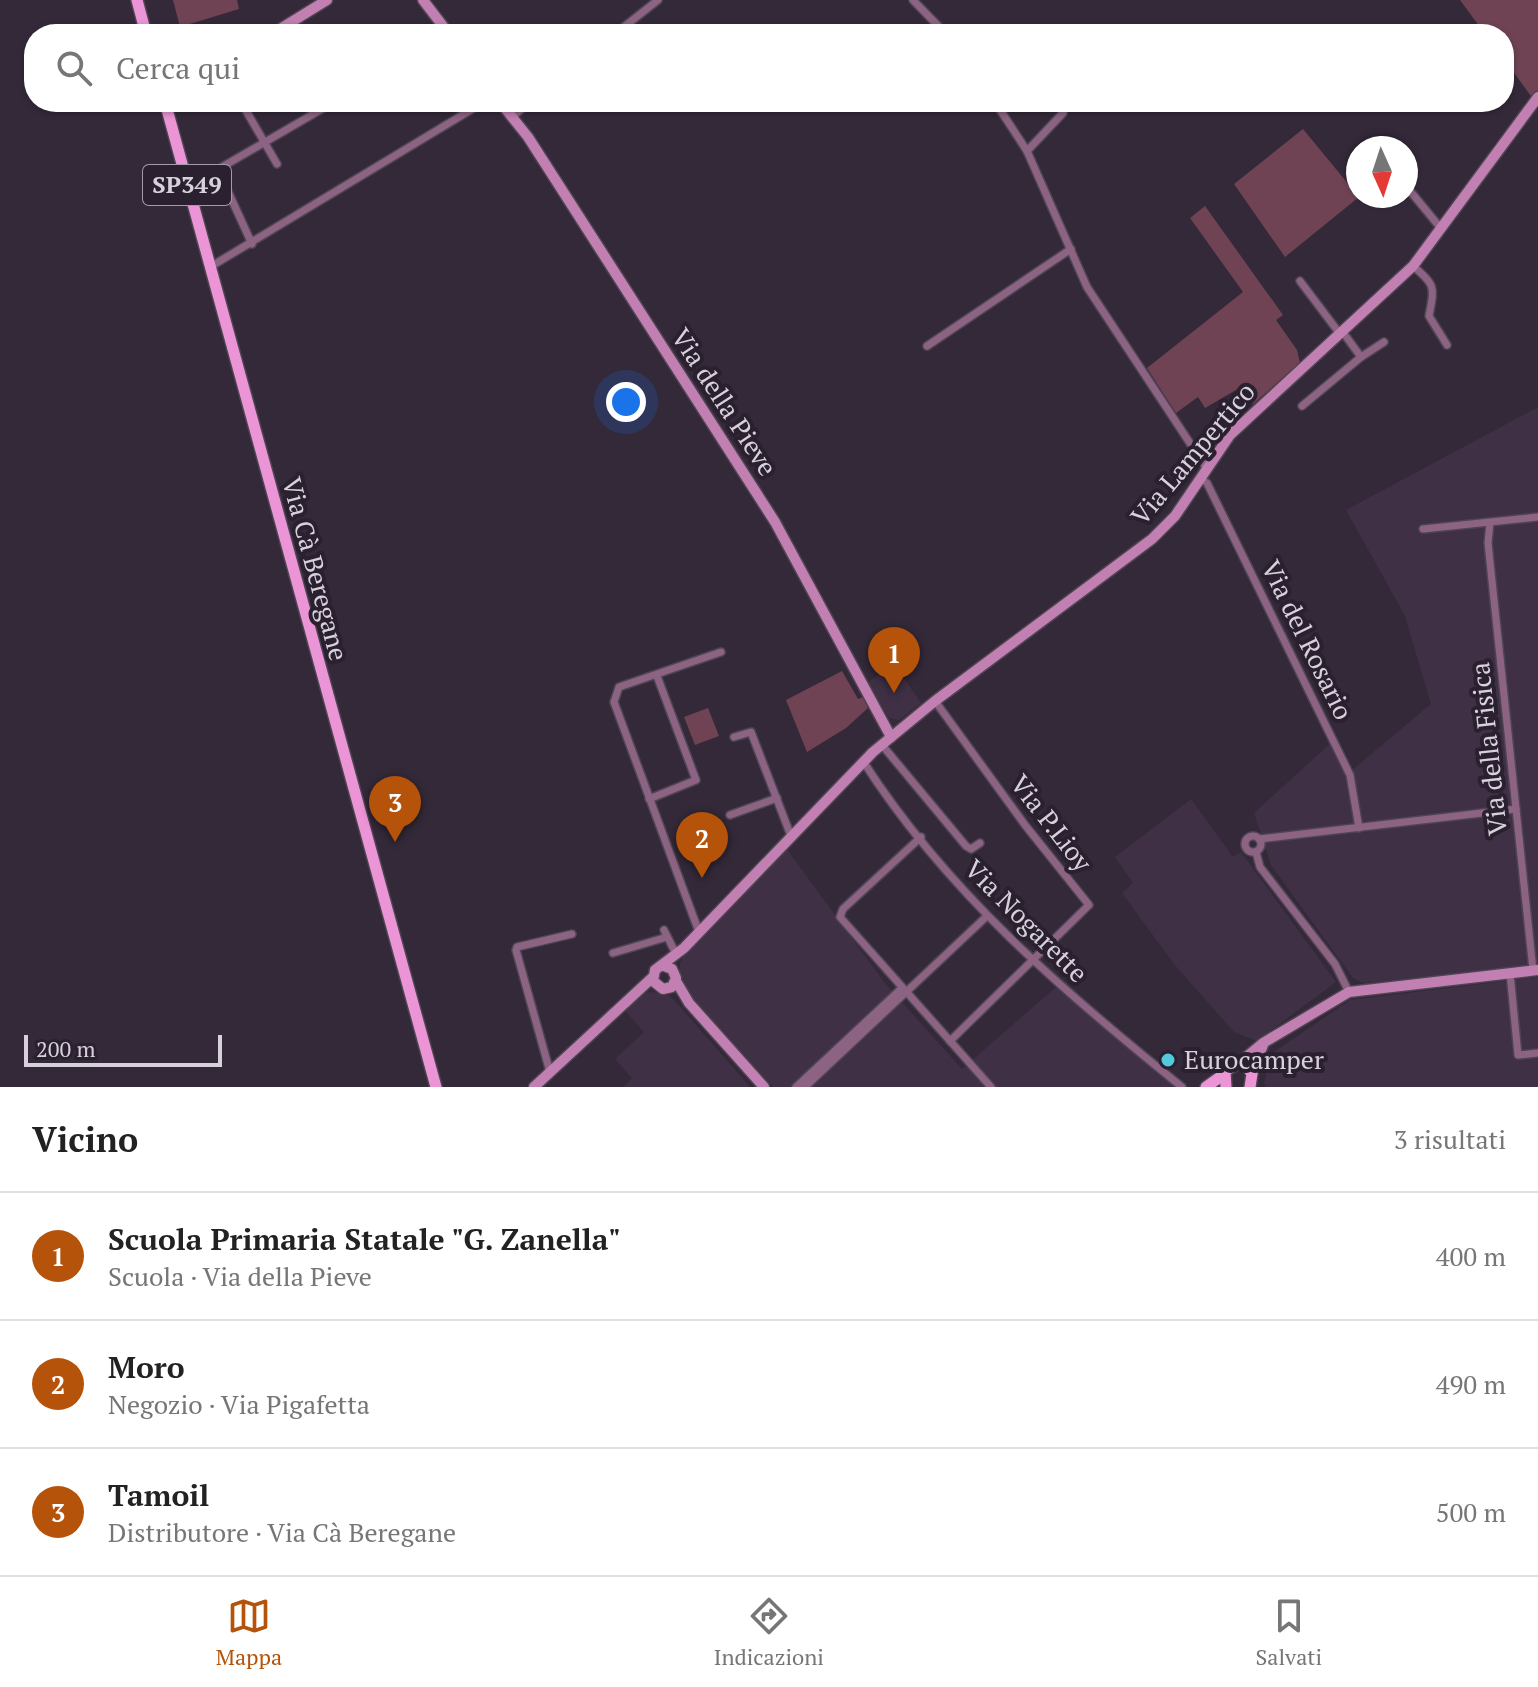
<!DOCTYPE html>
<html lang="it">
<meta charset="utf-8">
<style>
:root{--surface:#fff;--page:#f6f6f6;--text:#222;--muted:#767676;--line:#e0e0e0;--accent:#b45309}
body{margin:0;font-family:"PT Serif",serif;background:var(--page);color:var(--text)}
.compass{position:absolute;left:1346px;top:136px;width:72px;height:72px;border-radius:50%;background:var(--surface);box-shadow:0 2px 6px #0004;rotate:177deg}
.scale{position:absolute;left:24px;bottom:20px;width:198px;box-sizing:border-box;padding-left:8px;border:4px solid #d7d1db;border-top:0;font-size:22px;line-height:28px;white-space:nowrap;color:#d7d1db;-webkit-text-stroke:6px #2a202f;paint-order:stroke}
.you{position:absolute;left:626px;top:402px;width:28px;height:28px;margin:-20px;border:6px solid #fff;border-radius:50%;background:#1a73e8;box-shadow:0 0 0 12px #1a73e833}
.badge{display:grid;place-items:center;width:52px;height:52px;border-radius:50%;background:var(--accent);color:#fff;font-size:26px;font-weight:700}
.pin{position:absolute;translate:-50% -66px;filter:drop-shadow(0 2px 4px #0008)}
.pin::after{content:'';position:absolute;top:42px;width:28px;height:24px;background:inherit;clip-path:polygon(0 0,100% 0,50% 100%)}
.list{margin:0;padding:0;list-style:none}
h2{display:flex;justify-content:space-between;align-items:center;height:104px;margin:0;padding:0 32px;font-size:34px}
h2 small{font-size:26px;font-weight:400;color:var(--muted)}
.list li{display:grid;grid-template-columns:52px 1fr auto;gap:24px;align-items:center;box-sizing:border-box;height:128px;padding:0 32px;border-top:2px solid var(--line)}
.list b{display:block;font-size:30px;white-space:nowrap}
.list p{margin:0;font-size:26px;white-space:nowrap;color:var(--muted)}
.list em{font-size:26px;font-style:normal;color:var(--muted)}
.icon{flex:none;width:44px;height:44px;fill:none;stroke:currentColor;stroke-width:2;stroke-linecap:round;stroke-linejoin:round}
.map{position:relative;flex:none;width:1538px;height:1087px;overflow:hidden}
.search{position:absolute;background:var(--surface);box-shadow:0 2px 6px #0004;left:24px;right:24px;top:24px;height:88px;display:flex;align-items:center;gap:20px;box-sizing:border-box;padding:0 28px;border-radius:32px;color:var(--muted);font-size:30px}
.sheet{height:488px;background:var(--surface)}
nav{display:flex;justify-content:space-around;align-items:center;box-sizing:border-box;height:112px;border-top:2px solid var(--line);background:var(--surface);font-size:22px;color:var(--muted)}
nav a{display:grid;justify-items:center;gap:4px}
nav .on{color:var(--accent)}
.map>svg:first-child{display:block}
.built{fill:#3f3045}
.green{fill:#6f4353}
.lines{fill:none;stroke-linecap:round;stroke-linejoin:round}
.street-casing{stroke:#4e4453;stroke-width:10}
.secondary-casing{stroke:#4e4453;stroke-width:13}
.primary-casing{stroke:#4e4453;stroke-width:14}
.street{stroke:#8c6382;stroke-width:7}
.secondary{stroke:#c27fb1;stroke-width:10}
.primary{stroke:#eb95d6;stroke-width:11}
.poi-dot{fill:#53cadc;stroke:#2a202f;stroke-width:3}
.labels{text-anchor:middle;stroke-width:8;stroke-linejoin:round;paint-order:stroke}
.shield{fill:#2a202f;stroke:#a39ca7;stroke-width:2}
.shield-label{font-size:24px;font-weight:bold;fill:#d7d1db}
.street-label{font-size:26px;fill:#d7d1db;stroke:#2a202f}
.poi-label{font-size:26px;fill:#d7d1db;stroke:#2a202f;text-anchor:start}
</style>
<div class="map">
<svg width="1538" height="1087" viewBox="0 0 1538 1087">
<rect width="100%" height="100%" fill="#342939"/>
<g class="built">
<polygon points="1538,407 1538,962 1520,968 1363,983 1353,978 1271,865 1254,813 1334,740 1351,771 1431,704 1405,616 1346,510"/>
<polygon points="894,664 921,703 899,720 889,718 867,683"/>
<polygon points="1191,799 1233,857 1241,852 1336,982 1257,1041 1234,1032 1174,964 1122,893 1133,883 1115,857"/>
<polygon points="786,848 884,982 962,1069 1056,987 1178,1087 773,1087 694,1002 680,983 680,963 687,949"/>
<polygon points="1538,977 1538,1087 1266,1087 1264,1083 1271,1054 1350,1000"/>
<polygon points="654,992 670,996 683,1010 750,1087 623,1087 632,1078 615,1059 644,1032 623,1008 643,993"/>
</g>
<g class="green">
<polygon points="173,0 237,0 239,9 180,27"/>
<polygon points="1460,0 1538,0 1538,92 1533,99 1504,59 1504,34 1485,34"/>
<polygon points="1303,129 1359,197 1285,257 1234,184"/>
<polygon points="1205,206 1283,315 1276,320 1297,350 1300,363 1253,404 1241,387 1205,408 1198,397 1176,413 1147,368 1243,292 1190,218"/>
<polygon points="842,671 858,699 863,697 868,708 846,728 807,752 786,700"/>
<polygon points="708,708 719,736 695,745 684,717"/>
</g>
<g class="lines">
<defs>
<g id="street">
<polyline points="913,0 946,34"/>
<polyline points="178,29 179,34"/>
<polyline points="1052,31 1053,34"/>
<polyline points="615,34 658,0"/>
<polyline points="241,102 277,164"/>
<polyline points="995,102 1027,151 1087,287 1207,469"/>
<polyline points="512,117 530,102"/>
<polyline points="1027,151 1063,113 1066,102"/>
<polyline points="1406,186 1439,226"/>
<polyline points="252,244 220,174 222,167 334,102"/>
<path d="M1413,266C1437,286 1434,288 1429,316L1447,345"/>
<polyline points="210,267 484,102"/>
<polyline points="1300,281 1340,334"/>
<polyline points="927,346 1071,249"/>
<polyline points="1361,357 1384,342"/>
<polyline points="1302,406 1361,357 1342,331"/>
<polyline points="1200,478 1207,483 1350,775 1359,828"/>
<polyline points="1490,523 1488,543 1533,970"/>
<polyline points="1423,529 1538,517"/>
<polyline points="935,701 1025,825 1089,905 950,1041"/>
<polyline points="734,737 751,732 791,836"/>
<polyline points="882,745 966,846 971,849 980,843"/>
<path d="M863,761C946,891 1064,992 1182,1087"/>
<polyline points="649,799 696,780 657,676"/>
<polyline points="730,815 777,798"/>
<circle cx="1253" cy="844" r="8"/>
<polyline points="921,837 843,909 840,917 991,1087"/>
<polyline points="1259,839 1516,809"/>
<polyline points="1256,852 1260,867 1335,964 1349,992"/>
<polyline points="664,930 676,954"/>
<polyline points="699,932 614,702 619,687 721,652"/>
<polyline points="613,953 667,937"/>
<polyline points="1510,973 1518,1055 1538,1053"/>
<polyline points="550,1072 516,950 517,947 572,934"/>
<polyline points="796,1087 902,988"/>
<polyline points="805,1087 987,916"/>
</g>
<g id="secondary">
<polyline points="423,0 449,34"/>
<polyline points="272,34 327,0"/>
<polyline points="500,102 528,137 775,522 891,737"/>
<polyline points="664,966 672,969 676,978 672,987 663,989 653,981 655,970 684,948 873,752 935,701 1152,539 1175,516 1230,435 1413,266 1538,97"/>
<polyline points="676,981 689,1003 764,1087"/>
<polyline points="1239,1063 1263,1043 1349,992 1538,970"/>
<polyline points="1252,1074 1263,1045"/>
<polyline points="534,1087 653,977"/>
</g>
<g id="primary">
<polyline points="137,0 146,34"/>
<polyline points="165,102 436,1087"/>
<polyline points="1206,1087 1223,1075"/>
<polyline points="1226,1087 1225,1071 1239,1063 1247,1066 1252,1074 1250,1087"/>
</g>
</defs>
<use href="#street" class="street-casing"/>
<use href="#secondary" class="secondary-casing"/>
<use href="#primary" class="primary-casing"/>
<use href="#street" class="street"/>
<use href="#secondary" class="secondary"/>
<use href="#primary" class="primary"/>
</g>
<circle class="poi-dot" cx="1168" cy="1060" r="8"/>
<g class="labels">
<rect class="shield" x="143" y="165" width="88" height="40" rx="6"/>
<g class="shield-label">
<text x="187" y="193">SP349</text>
</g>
<g class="street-label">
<text transform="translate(724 402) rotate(57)" y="9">Via della Pieve</text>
<text transform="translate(1193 454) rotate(-50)" y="9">Via Lampertico</text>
<text transform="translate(315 569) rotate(75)" y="9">Via Cà Beregane</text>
<text transform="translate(1307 640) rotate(64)" y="9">Via del Rosario</text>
<text transform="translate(1489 749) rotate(-96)" y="9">Via della Fisica</text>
<text transform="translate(1051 823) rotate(52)" y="9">Via P.Lioy</text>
<text transform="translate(1026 921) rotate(45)" y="9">Via Nogarette</text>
</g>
<g class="poi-label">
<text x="1184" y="1069">Eurocamper</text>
</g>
</g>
</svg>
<svg class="compass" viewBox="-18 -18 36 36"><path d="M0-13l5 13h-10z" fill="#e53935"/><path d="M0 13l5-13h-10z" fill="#767676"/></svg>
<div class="scale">200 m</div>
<div class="you"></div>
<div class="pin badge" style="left:894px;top:693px">1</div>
<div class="pin badge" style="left:702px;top:878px">2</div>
<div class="pin badge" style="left:395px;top:842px">3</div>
<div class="search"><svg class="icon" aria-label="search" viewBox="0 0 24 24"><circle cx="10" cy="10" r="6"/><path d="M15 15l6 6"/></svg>Cerca qui</div>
</div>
<section class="sheet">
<h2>Vicino<small>3 risultati</small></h2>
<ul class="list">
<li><span class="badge">1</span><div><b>Scuola Primaria Statale &quot;G. Zanella&quot;</b><p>Scuola · Via della Pieve</p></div><em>400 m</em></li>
<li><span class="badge">2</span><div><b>Moro</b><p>Negozio · Via Pigafetta</p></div><em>490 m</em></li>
<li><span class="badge">3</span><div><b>Tamoil</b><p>Distributore · Via Cà Beregane</p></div><em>500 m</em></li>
</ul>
</section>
<nav>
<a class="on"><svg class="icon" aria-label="map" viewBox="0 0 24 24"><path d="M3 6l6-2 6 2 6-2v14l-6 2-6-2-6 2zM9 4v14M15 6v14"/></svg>Mappa</a>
<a><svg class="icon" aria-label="directions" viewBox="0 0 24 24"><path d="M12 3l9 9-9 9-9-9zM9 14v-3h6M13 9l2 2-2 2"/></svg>Indicazioni</a>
<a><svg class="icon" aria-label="saved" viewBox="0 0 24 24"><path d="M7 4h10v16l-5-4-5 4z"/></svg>Salvati</a>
</nav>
